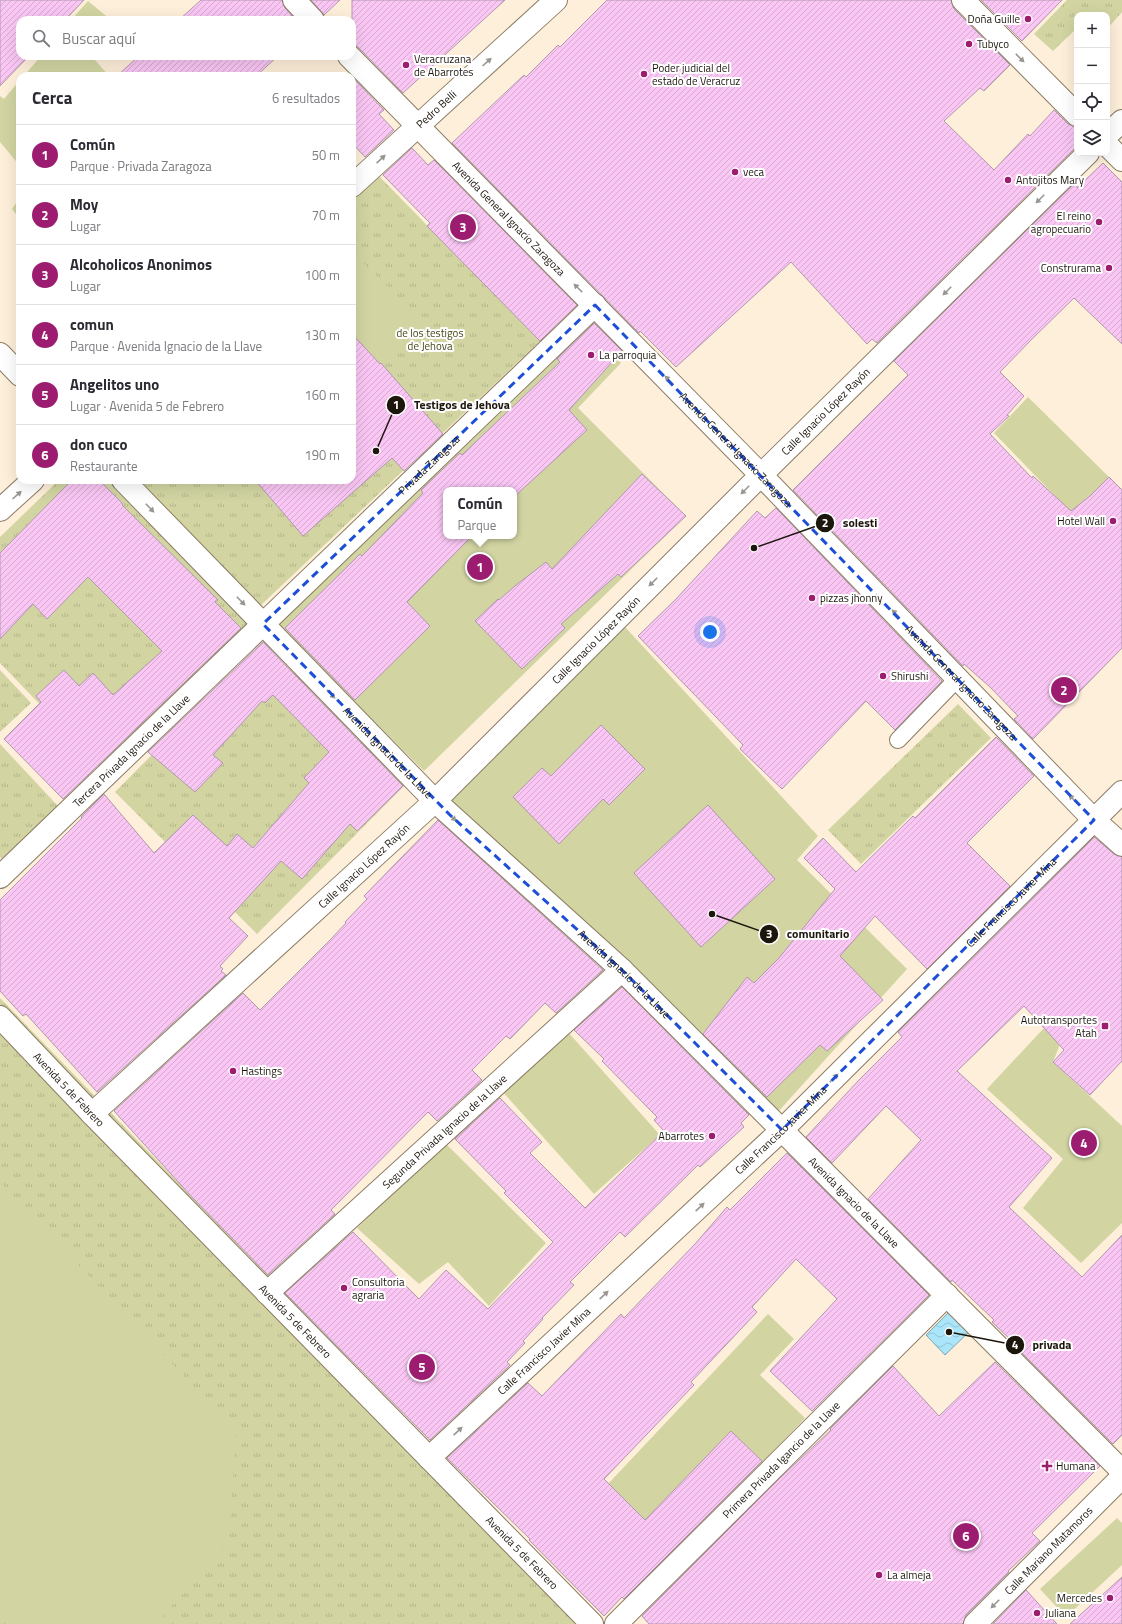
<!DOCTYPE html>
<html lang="es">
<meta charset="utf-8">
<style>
:root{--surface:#fff;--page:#f2f2f3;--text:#2b2b33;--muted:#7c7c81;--line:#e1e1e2;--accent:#9c1c70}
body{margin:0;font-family:"Titillium Web",sans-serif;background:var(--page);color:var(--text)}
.controls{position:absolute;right:12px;top:12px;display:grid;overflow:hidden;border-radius:8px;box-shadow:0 4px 16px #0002}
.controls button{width:36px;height:36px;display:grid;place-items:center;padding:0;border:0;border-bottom:1px solid var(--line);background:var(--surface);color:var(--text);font:20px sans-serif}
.you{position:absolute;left:710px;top:632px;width:14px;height:14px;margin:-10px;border:3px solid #fff;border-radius:50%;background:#1a73e8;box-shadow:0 0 0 6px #1a73e833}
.badge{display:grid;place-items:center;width:26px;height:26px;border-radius:50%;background:var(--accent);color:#fff;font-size:13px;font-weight:700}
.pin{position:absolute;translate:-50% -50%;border:2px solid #fff;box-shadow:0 1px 4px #0006}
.popup{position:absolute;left:443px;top:487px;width:74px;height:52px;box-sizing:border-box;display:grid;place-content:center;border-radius:8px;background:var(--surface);filter:drop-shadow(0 1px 3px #0005);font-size:13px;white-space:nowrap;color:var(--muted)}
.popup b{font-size:15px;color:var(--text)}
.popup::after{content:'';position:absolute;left:50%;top:100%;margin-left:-8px;border:8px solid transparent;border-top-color:var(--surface)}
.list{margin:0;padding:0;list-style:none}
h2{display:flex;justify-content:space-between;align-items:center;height:52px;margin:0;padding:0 16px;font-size:17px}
h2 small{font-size:13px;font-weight:400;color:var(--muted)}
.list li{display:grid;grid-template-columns:26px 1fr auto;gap:12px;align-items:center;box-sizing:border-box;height:60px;padding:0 16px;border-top:1px solid var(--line)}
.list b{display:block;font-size:15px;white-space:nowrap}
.list p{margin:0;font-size:13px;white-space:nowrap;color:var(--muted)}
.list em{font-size:13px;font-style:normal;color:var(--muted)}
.icon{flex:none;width:22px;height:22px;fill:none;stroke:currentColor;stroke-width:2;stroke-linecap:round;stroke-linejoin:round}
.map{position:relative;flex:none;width:1122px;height:1624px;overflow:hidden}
.search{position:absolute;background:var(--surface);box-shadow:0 4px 16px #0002;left:16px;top:16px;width:340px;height:44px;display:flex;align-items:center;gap:10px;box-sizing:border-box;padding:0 14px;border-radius:12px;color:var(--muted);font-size:15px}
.panel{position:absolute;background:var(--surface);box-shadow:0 4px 16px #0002;left:16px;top:72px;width:340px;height:412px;border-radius:12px}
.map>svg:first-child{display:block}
.grass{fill:url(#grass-tufts)}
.garden{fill:#d2d5a2;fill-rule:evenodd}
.water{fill:url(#water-waves);stroke:#7fa7b3}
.building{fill:url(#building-hatch);stroke:#b098ad}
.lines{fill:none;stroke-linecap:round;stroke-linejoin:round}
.service-casing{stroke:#8c7c64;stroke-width:18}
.minor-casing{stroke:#8c7c64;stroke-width:24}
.tertiary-casing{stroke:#8c7c64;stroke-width:24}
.service{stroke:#fff;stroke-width:16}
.minor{stroke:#fff;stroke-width:22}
.tertiary{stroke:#fff;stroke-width:22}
.oneway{fill:#999692}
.marked{fill:none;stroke:#1d4ed8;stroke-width:3;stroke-dasharray:8 5;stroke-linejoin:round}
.poi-dot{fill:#9c1c70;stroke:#fff;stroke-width:1.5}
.labels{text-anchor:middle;stroke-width:4;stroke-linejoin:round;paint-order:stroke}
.poi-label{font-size:11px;fill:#1c160d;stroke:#fff;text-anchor:start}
.street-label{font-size:11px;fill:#1c160d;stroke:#fff}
.park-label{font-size:11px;fill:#474819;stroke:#fff}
.leader{fill:none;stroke:#1c160d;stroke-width:1.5}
.callout-dot{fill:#1c160d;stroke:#fff;stroke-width:1.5}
.mark-label{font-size:12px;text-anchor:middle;font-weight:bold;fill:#fff}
.callout-label{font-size:12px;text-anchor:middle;font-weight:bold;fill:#1c160d;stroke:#fff;stroke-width:4;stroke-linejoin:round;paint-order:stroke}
</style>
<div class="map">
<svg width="1122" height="1624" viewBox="0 0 1122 1624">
<defs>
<pattern id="grass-tufts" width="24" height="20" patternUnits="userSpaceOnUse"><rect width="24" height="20" fill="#d2d5a2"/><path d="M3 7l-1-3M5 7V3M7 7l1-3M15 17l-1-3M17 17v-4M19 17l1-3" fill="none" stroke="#b4b68a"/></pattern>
<pattern id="water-waves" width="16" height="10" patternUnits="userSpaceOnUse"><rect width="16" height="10" fill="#aae5fa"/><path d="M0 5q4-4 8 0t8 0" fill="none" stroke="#92c4d5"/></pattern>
<pattern id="building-hatch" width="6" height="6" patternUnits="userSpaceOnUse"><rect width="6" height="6" fill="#fac7f5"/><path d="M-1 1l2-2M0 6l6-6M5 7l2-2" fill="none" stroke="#d6aad1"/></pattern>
</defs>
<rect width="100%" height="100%" fill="#feefda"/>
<g class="grass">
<polygon points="1067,0 1122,0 1122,12 1107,29 1107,15 1077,15 1077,28 1053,51 1034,34"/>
<polygon points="376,173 540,341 259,607 136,480 352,480 352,195"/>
<polygon points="59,480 110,480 248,623 100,767 0,663 0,537"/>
<polygon points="0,670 31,703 0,732"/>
<polygon points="234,672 265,703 295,672 406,784 257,934 115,792"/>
<polygon points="958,704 991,738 861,864 828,830"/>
<polygon points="0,744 58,806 2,859 0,857"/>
<polygon points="0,998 605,1624 0,1624"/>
</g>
<g class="garden">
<polygon points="88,1 111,20 71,20"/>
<polygon points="41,56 97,56 95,60 109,76 24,76"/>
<polygon points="20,80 20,166 0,142 0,96 4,99"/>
<polygon points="20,197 20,219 12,209"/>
<polygon points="353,253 428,326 381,363 352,334 352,254"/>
<path d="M582,327L621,363L578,408L686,516L424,771L271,619ZM446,490H514V536H446Z"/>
<polygon points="1028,397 1109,477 1084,502 1122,565 994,433"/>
<polygon points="625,627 818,836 797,860 907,969 777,1113 448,800"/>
<polygon points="1059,1012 1068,1024 1053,1062 1122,1126 1122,1223 1081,1263 1023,1208 1063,1159 987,1089"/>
<polygon points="567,1031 660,1135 594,1194 501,1090"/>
<polygon points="444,1142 546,1243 489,1306 448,1262 419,1284 357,1228"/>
<polygon points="0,1182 236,1431 229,1540 156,1624 15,1624 0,1609"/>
<polygon points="768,1314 794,1339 760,1375 805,1418 763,1462 731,1431 645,1521 607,1485"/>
<polygon points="1117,1518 1122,1523 1122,1565 1066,1617 1040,1589"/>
</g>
<polygon class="water" points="953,1308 973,1328 945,1355 926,1335"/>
<g class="building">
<polygon points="0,0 84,0 65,20 20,20 20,56 29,56 0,86"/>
<polygon points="201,0 282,0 285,8 296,20 179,20"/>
<polygon points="311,0 340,0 324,15"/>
<polygon points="352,0 505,0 403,93 358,47 352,44"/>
<polygon points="607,0 951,0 954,9 1010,65 984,91 980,88 944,121 994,170 1028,134 1030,136 1054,110 1068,124 1077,127 1077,146 877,343 872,339 867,344 791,262 676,367 640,331 639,333 452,143 524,75 526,77 558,45 560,47"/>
<polygon points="981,0 1062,0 1022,41"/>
<polygon points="139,56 278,56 256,76 117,76"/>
<polygon points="352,77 384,110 379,114 394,130 365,157 352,143"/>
<polygon points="412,148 428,165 434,160 577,305 540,341 427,226 430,223 383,175"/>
<polygon points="1103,163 1122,182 1122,344 1074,298 1032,339 1000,372 1024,396 1007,415 1009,416 990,434 1032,478 1033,476 1071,511 1090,496 1109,477 1122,490 1122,648 1033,739 1014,719 1018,716 990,687 964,664 963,666 793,490 908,375 894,361 1077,181 1077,188"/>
<polygon points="594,323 622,351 569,410 587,430 514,497 514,490 446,490 446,536 472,536 407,602 430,626 355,700 285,628 360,554 362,556 423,493 421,490 460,453 462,455 560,362 557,359"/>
<polygon points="352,334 380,364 381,363 443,434 404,471 392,458 303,536 255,480 352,480"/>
<polygon points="642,474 686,516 621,577 618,574 561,624 565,628 522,669 475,621 498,599 499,600 515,586 546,562 552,569"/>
<polygon points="72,480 99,480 123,504 122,505 218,600 215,602 241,628 63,799 4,739 41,702 36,696 64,670 79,686 93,673 113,695 162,651 88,577 47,619 33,604 0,639 0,553"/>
<polygon points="776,508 942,681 895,730 866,701 782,789 740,749 743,745 638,636 676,599 757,511 765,518"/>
<polygon points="263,642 403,786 357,831 350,824 302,879 281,861 229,918 248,936 220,966 223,969 221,971 226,975 97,1092 26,1014 23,1016 0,991 0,900 82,818 81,817 104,794 154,853 193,815 227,846 237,834 253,848 309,783 304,778 329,752 273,695 265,703 262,701 213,755 223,763 195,792 148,752"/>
<polygon points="601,725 645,769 609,805 603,799 559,844 513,797 542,768 551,776"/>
<polygon points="996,737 1034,776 967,843 1010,886 927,969 875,916 840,956 883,1000 827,1051 820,1045 767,1097 703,1034 747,977 754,983 779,958 835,889 804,858 823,838 856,872 913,816 915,818"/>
<polygon points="708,805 775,879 701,947 634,873"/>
<polygon points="438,820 603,970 556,1013 545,1003 510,1039 506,1036 472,1070 482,1080 437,1121 428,1112 331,1210 335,1214 268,1275 190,1195 114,1111 243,993 260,1010 329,941 346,923 345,922 367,899 364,896"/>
<polygon points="1094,837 1114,854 1122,857 1122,1061 1090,1095 1053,1062 1064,1050 1024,1006 957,1071 1052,1158 1009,1207 1082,1277 1122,1235 1122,1435 1113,1444 1013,1344 1014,1343 992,1322 994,1320 952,1280 951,1282 868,1199 921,1140 886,1106 832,1163 806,1137 858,1081 902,1037 898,1032"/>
<polygon points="622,987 749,1115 741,1123 744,1127 700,1167 698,1165 625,1237 620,1232 570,1282 574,1285 542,1318 543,1319 523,1341 525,1343 507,1362 510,1365 430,1440 285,1293 353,1232 419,1299 446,1270 488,1309 553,1242 504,1193 506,1191 455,1139 500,1098 542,1142 530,1153 585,1208 664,1131 654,1120 657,1117 602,1061 604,1059 574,1030"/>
<polygon points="787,1153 929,1295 812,1411 770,1371 837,1299 796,1259 752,1307 757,1312 691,1382 694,1385 604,1479 645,1520 731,1431 762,1461 624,1599 622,1597 604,1616 529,1540 530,1539 447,1458 528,1383 542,1396 621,1314 624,1318 695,1244 727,1207 730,1210"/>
<polygon points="995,1362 1100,1466 1032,1533 1040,1541 1008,1571 1009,1572 966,1615 963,1624 649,1624 642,1616 782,1476 831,1430 830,1429 893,1366 939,1416"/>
<polygon points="1122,1577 1122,1624 1070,1624"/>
<polygon points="1026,1590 1057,1624 993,1624"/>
</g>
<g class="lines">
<defs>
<polyline id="service" points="898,740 958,678"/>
<g id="minor">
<polyline points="294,0 313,20"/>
<path id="s1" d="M349,56L761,475L1094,820L1122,845"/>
<polyline points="1107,135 1122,121"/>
<path id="s2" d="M352,186L556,0"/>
<polyline points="0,354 20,375"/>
<path id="s3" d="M123,480L435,801L622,970L1122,1471"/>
<polyline points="0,510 33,480"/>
<path id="s4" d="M0,877L595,305"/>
<path id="s5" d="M0,1017L92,1114L592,1624"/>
<path id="s6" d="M92,1114L435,801L761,475L1088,153"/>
<path id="s7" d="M267,1293L622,970"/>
<path id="s8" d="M429,1458L782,1130L1122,792"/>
<path id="s9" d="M616,1624L947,1295"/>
<path id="s10" d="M975,1624L1122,1477"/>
</g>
<g id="tertiary">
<polyline points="963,0 1077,115"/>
<polyline points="1107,145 1122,160"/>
</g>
</defs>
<use href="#service" class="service-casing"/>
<use href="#minor" class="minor-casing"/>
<use href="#tertiary" class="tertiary-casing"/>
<use href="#service" class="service"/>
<use href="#minor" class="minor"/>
<use href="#tertiary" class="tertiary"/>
</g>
<defs><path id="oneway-solid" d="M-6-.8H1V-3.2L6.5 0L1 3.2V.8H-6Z"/></defs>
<g class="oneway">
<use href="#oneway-solid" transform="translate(1020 58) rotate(45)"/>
<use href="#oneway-solid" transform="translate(487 62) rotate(-42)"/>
<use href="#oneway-solid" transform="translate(381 159) rotate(-43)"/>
<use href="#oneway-solid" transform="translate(1040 199) rotate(135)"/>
<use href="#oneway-solid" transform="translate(578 288) rotate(-135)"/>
<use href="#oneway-solid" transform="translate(947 291) rotate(135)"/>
<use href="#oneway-solid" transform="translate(669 380) rotate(-135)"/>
<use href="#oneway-solid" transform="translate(745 490) rotate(135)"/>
<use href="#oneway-solid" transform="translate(17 495) rotate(-42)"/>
<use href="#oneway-solid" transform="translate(150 508) rotate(46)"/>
<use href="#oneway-solid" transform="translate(653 582) rotate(135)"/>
<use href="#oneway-solid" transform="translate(241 601) rotate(46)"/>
<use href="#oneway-solid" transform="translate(896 614) rotate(-134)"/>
<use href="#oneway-solid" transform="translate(331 694) rotate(46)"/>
<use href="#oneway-solid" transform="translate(1073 799) rotate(-134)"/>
<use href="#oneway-solid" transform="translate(452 817) rotate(43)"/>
<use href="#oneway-solid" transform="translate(834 1078) rotate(-45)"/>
<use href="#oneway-solid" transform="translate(700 1207) rotate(-43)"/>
<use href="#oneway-solid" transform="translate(604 1295) rotate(-43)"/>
<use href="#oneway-solid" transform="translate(458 1431) rotate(-43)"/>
<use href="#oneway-solid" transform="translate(995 1604) rotate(135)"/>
</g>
<path class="marked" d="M595,305L1094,820L782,1130L622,970L450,815L263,624Z"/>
<g class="poi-dot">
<circle cx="1028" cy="19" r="4"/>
<circle cx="969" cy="44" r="4"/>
<circle cx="406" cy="65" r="4"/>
<circle cx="644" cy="74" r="4"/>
<circle cx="735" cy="172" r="4"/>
<circle cx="1008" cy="180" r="4"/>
<circle cx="1099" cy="222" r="4"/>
<circle cx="1109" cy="268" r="4"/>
<circle cx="591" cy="355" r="4"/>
<circle cx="1113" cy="521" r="4"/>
<circle cx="812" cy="598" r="4"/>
<circle cx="883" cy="676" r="4"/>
<rect x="1101" y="1022" width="8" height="8" rx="2"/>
<circle cx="233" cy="1071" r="4"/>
<circle cx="712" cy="1136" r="4"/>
<circle cx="344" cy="1288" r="4"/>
<path d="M1045 1460h4v4h4v4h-4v4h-4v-4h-4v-4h4z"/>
<circle cx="879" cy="1575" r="4"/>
<circle cx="1110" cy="1598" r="4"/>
<circle cx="1037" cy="1613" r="4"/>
</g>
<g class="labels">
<g class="poi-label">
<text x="1020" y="23" text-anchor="end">Doña Guille</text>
<text x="977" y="48">Tubyco</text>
<text x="414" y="63">Veracruzana<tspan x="414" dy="13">de Abarrotes</tspan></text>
<text x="652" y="72">Poder judicial del<tspan x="652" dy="13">estado de Veracruz</tspan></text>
<text x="743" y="176">veca</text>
<text x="1016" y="184">Antojitos Mary</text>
<text x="1091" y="220" text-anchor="end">El reino<tspan x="1091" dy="13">agropecuario</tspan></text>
<text x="1101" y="272" text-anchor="end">Construrama</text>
<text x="599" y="359">La parroquia</text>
<text x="1105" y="525" text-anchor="end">Hotel Wall</text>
<text x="820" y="602">pizzas jhonny</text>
<text x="891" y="680">Shirushi</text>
<text x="1097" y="1024" text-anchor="end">Autotransportes<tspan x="1097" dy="13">Atah</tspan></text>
<text x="241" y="1075">Hastings</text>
<text x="704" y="1140" text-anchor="end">Abarrotes</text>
<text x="352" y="1286">Consultoria<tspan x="352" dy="13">agraria</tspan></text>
<text x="1056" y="1470">Humana</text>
<text x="887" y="1579">La almeja</text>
<text x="1102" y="1602" text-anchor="end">Mercedes</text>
<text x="1045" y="1617">Juliana</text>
</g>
<g class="street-label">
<text dy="4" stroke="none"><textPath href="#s2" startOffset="114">Pedro Belli</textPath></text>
<text dy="4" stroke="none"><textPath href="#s1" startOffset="228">Avenida General Ignacio Zaragoza</textPath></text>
<text dy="4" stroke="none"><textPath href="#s6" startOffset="1016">Calle Ignacio López Rayón</textPath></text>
<text dy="4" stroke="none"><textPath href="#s1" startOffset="552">Avenida General Ignacio Zaragoza</textPath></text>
<text dy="4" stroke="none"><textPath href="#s4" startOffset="595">Privada Zaragoza</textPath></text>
<text dy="4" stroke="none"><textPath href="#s6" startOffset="692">Calle Ignacio López Rayón</textPath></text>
<text dy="4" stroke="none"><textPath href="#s1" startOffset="876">Avenida General Ignacio Zaragoza</textPath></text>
<text dy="4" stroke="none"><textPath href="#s4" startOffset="182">Tercera Privada Ignacio de la Llave</textPath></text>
<text dy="4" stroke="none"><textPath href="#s3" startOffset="380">Avenida Ignacio de la Llave</textPath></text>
<text dy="4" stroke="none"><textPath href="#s6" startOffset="368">Calle Ignacio López Rayón</textPath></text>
<text dy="4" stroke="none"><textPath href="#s8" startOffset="805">Calle Francisco Javier Mina</textPath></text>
<text dy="4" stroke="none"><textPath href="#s3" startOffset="704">Avenida Ignacio de la Llave</textPath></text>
<text dy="4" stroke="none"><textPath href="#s5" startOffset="100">Avenida 5 de Febrero</textPath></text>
<text dy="4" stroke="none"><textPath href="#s8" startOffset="481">Calle Francisco Javier Mina</textPath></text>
<text dy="4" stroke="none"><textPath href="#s7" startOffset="240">Segunda Privada Ignacio de la Llave</textPath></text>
<text dy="4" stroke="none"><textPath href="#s3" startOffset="1028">Avenida Ignacio de la Llave</textPath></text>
<text dy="4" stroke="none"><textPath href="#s5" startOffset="424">Avenida 5 de Febrero</textPath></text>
<text dy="4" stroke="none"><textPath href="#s8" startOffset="157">Calle Francisco Javier Mina</textPath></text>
<text dy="4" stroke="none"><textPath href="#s9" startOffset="233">Primera Privada Igancio de la Llave</textPath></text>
<text dy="4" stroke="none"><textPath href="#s10" startOffset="104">Calle Mariano Matamoros</textPath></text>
<text dy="4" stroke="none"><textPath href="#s5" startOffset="748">Avenida 5 de Febrero</textPath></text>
</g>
<g class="park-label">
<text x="430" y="337">de los testigos<tspan x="430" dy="13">de Jehova</tspan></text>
</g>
</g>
<path class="leader" d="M376 451L396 405M754 548L825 523M712 914L769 934M949 1332L1015 1345"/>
<g class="callout-dot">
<circle cx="376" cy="451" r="4"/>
<circle cx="754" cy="548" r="4"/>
<circle cx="712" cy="914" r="4"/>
<circle cx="949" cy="1332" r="4"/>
<circle cx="396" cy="405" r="10"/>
<circle cx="825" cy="523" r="10"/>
<circle cx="769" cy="934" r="10"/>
<circle cx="1015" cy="1345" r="10"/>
</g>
<g class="mark-label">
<text x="396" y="409">1</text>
<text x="825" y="527">2</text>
<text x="769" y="938">3</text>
<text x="1015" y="1349">4</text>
</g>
<g class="callout-label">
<text x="462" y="409">Testigos de Jehova</text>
<text x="860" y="527">solesti</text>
<text x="818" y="938">comunitario</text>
<text x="1052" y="1349">privada</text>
</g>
</svg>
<div class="controls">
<button>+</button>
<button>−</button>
<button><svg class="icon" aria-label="locate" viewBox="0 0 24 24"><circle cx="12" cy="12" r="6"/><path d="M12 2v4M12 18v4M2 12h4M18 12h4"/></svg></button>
<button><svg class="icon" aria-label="layers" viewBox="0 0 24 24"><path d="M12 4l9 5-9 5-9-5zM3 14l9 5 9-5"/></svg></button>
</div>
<div class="you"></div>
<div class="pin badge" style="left:480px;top:567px">1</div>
<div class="popup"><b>Común</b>Parque</div>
<div class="pin badge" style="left:1064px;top:690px">2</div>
<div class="pin badge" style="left:463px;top:227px">3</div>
<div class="pin badge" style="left:1084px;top:1143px">4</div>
<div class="pin badge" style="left:422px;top:1367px">5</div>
<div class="pin badge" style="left:966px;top:1536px">6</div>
<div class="search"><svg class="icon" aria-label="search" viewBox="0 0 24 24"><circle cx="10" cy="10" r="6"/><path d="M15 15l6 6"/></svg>Buscar aquí</div>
<section class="panel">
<h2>Cerca<small>6 resultados</small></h2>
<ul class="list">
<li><span class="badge">1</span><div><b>Común</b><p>Parque · Privada Zaragoza</p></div><em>50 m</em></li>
<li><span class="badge">2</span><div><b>Moy</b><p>Lugar</p></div><em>70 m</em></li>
<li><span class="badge">3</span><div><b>Alcoholicos Anonimos</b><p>Lugar</p></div><em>100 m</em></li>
<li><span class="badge">4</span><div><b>comun</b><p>Parque · Avenida Ignacio de la Llave</p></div><em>130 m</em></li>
<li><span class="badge">5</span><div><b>Angelitos uno</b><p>Lugar · Avenida 5 de Febrero</p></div><em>160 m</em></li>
<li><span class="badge">6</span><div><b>don cuco</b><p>Restaurante</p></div><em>190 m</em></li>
</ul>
</section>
</div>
